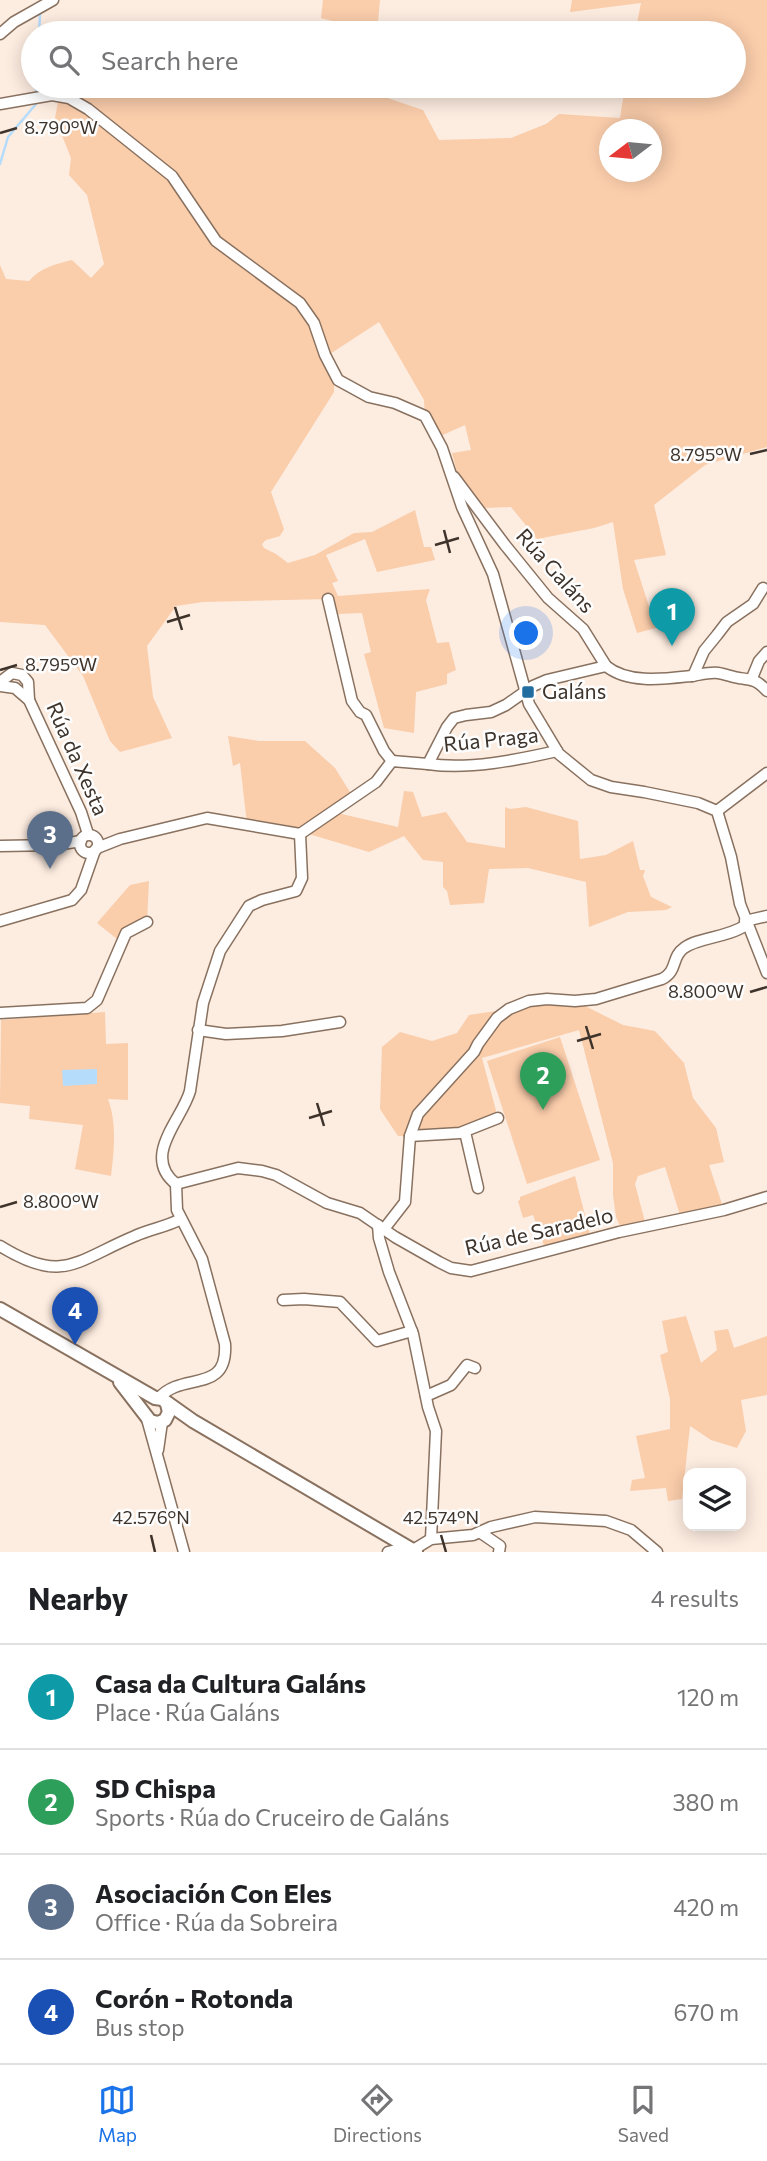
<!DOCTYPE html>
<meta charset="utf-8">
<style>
:root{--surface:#fff;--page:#f6f6f6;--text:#202124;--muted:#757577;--line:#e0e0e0;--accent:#1a73e8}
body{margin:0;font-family:Commissioner,sans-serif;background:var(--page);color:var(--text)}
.controls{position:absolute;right:21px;bottom:21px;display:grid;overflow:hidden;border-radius:14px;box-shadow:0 4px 18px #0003}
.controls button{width:63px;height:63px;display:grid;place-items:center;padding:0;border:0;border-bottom:2px solid var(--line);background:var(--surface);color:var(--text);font:35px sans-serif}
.compass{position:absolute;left:599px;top:119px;width:63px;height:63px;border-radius:50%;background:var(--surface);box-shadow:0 4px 18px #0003;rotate:254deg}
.you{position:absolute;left:527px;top:634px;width:24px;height:24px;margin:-18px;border:5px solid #fff;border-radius:50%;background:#1a73e8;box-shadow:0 0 0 10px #1a73e833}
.badge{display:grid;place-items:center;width:46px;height:46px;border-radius:50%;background:var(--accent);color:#fff;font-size:23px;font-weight:700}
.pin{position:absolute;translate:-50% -58px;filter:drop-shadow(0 2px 4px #0008)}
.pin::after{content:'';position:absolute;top:37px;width:24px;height:21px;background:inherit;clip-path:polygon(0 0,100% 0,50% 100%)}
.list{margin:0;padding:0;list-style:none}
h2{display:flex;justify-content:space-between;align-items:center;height:91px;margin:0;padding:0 28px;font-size:30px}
h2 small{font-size:23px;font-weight:400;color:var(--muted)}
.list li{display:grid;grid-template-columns:46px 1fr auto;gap:21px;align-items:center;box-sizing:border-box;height:105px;padding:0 28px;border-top:2px solid var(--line)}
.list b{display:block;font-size:26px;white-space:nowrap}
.list p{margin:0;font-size:23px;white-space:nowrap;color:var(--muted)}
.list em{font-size:23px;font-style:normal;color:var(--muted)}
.icon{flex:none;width:38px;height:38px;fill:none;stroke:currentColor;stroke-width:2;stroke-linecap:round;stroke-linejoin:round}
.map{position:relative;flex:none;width:767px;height:1552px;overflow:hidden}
.search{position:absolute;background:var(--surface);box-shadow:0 4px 18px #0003;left:21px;right:21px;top:21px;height:77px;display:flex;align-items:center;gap:18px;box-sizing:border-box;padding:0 24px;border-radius:38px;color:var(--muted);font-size:26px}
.sheet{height:511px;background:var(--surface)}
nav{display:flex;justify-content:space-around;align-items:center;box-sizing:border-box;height:98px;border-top:2px solid var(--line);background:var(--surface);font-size:19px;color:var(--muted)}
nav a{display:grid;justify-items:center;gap:4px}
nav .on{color:var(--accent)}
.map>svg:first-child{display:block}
.green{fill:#facdab;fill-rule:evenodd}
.water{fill:#b6dcfb}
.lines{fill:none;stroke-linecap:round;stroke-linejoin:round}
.stream{stroke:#b6dcfb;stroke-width:2.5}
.minor-casing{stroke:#89715f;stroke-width:13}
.major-casing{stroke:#89715f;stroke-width:16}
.minor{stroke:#fff;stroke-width:10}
.major{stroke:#fff;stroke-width:12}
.ticks{fill:none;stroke:#3d332b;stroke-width:2.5}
.poi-dot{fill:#216da0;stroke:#fdfdfd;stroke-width:2.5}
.labels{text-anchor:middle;stroke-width:5;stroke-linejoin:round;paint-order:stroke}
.street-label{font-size:21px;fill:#3d332b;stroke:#fdfdfd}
.poi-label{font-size:21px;fill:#3d332b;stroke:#fdfdfd;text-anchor:start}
.ticks-label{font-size:18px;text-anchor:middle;fill:#3d332b;stroke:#fdfdfd;stroke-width:5;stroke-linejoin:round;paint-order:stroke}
</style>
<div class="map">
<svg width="767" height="1552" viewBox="0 0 767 1552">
<rect width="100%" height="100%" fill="#fdece0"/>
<g class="green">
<polygon points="323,0 380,0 377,33 321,18"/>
<path d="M572,0H767V447L705,465L654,505L666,555L634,560L656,628L637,633L623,589L613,522L594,528L537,539L511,507L483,508L457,472L452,453L471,450L465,425L436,438L425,416L424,400L379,322L330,354L338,380L334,383V392L271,492L284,529L280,536L266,540L262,544L264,548L276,554L288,563L315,555L354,533L372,532L415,510L424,547H431L435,560L377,572L365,539L326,555L338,581L332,583L338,596L430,589L426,600L437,643L449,642L456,670L447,674V684L416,692L414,733L384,728L364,654L371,652L362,613L337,614L328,599L203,602L176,606L147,646L153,697L172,738L120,752L110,741L83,676L45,625L0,622V265L6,279L29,281C40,268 55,264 72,260L91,278L104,264L87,195L69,175L71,158L55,118L59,96L73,95L75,86H352L423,110L439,140L511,138L546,124L559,114L620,118L625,86H734V33H635L641,3L570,12ZM610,130H652V172H610Z"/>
<polygon points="228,736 259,741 305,741 335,768 353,797 333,812 398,827 404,791 413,792 422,817 446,812 467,842 505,848 505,807 510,809 526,807 578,821 580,859 606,855 633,841 640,870 645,870 643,876 651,897 672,907 666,910 628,912 589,927 586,882 528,868 489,869 484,903 450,905 447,891 443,887 443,862 423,860 404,836 369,852 309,834 247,824 240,763 233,766"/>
<polygon points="149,881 147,922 123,939 117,939 97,923 130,885"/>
<polygon points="565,1001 575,1001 623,1025 655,1031 684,1063 693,1098 716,1128 724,1162 709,1165 723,1207 680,1215 665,1167 638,1176 635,1184 645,1222 621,1228 616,1217 613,1195 613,1163 579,1030 482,1058 498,1118 430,1136 398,1136 380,1109 382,1047 400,1032 432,1041 457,1033 469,1015"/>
<path d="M105,1012L106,1044L128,1043V1100L108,1099C117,1123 114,1152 111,1176L75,1169L83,1125L29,1119L30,1106L0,1103L1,1020Z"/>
<polygon points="560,1037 600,1160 527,1184 487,1061"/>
<polygon points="575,1176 591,1239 546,1251 533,1215 523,1218 518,1201 520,1200 520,1197"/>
<polygon points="686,1316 701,1363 717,1350 714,1331 728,1329 734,1348 767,1336 767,1395 741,1400 746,1431 737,1448 711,1440 690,1426 682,1499 668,1501 666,1488 630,1491 632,1480 645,1478 636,1436 670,1429 670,1399 660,1355 668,1352 662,1321"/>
</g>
<polygon class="water" points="97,1069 97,1084 63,1086 62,1070"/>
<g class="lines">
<g class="stream">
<polyline points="39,33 40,15"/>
<polyline points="36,86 36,91"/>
<polyline points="0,164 8,137 36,104"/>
</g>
<defs>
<g id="minor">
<polyline points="0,34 14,22 53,0"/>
<polyline points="0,104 52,95 69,98 88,109 172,176 216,241 300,303 314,323 325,355 338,380 369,397 395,403 425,416 442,448 462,507 493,574 529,704 559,754 591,780 611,787 644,792 698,803 717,811 731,857 740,904 767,973"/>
<polyline points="454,477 505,545 548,598 583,629 606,666"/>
<polyline points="328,599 352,701 360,712 366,715 384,751 392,761"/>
<polyline points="693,676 704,651 717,635 727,622 753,604 763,588"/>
<polyline points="752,678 759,661 767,652"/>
<polyline points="0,682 12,673 22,675 28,682 29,700"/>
<polyline points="0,686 15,688 29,700 81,812 88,834"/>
<path d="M428,764C469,770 517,760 557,751"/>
<polyline points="717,811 767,773"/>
<path d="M300,834L376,782L392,761L428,764L447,727L454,718L466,715L491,712L506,705L533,686L547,680L606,666C628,684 664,679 691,676C699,675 709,672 718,673C725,674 732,677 739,678C753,680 757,680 767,691"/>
<circle cx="89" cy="844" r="9"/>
<polyline points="0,846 56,845 81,841"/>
<polyline points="97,848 120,839 207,818 300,834"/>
<polyline points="0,921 72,900 81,890 95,850"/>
<polyline points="745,921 767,916"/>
<polyline points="0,1013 87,1008 97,1000 126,933 147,922"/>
<polyline points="198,1030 226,1034 282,1031 340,1022"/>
<polyline points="465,1132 478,1188"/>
<polyline points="410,1136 460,1133 498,1118"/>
<polyline points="176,1184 238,1168 262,1171 276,1175 327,1203 360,1213 395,1237 439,1262 451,1268 471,1271 619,1232 724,1210 767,1197"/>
<path d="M176,1184C141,1156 182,1120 190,1091L203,1003L220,951L249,906L262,900L296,891L302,878L300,834"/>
<polyline points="378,1225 379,1238 389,1272 413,1334 428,1407 436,1431 431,1539"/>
<path d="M384,1229L405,1202L410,1136L418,1114L474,1052L478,1044L497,1018L509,1009L529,1001L547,999L575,1001L596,999L662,979C678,971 671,957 684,948C699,937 727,938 746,925"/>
<path d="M0,1246C63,1285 75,1261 135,1236C150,1229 166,1227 181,1219"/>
<polyline points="283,1300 304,1299 340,1302 377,1341 412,1331"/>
<polyline points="426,1396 451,1385 467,1365 475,1368"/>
<path d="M159,1398C182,1371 228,1395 225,1344L202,1259L177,1210L176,1184"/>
<polyline points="147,1419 184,1552"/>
<polyline points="158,1450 162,1422"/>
<polyline points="481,1533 500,1546 499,1552"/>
<polyline points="413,1550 431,1539 473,1535 491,1527 535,1517 606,1521 631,1530 657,1552"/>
<polyline points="388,1552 408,1547"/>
</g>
<g id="major">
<polyline points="0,1309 155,1398 162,1399 193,1421 416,1552"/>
<polyline points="120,1382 150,1421 158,1423 165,1420 169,1412 167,1404"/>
</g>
</defs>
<use href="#minor" class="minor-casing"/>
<use href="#major" class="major-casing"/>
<use href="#minor" class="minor"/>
<use href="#major" class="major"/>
</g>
<path class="ticks" d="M0,133L17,128M750,454L767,450M444,530L450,553M435,545L459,538M175,607L182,630M167,622L190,615M0,670L17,665M750,992L767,987M586,1026L593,1049M577,1041L601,1034M317,1103L324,1126M309,1118L332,1111M0,1207L17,1202M151,1535L155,1552M441,1535L446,1552"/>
<rect class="poi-dot" x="521" y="685" width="14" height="14" rx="3.5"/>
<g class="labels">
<g class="street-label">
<text transform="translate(555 571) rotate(48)" y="7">Rúa Galáns</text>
<text transform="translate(491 740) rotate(-6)" y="7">Rúa Praga</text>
<text transform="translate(77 759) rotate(66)" y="7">Rúa da Xesta</text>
<text transform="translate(539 1232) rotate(-13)" y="7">Rúa de Saradelo</text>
</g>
<g class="poi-label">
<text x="542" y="699">Galáns</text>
</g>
</g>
<g class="ticks-label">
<text x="61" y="134">8.790°W</text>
<text x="706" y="461">8.795°W</text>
<text x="61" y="671">8.795°W</text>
<text x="706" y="998">8.800°W</text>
<text x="61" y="1208">8.800°W</text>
<text x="151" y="1524">42.576°N</text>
<text x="441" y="1524">42.574°N</text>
</g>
</svg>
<div class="controls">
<button><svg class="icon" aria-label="layers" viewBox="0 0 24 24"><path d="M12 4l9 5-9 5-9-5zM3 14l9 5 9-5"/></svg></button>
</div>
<svg class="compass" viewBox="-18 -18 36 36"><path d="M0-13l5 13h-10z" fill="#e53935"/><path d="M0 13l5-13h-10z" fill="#757577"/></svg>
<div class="you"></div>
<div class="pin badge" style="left:672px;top:646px;background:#0f9aa8">1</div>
<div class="pin badge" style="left:543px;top:1110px;background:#2e9e5b">2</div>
<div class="pin badge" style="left:50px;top:869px;background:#5c6f8a">3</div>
<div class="pin badge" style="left:75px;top:1345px;background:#1a4fb4">4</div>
<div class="search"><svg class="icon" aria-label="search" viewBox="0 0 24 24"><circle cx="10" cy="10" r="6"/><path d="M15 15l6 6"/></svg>Search here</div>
</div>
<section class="sheet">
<h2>Nearby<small>4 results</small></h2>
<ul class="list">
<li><span class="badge" style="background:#0f9aa8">1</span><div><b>Casa da Cultura Galáns</b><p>Place · Rúa Galáns</p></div><em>120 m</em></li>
<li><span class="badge" style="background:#2e9e5b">2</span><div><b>SD Chispa</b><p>Sports · Rúa do Cruceiro de Galáns</p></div><em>380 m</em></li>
<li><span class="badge" style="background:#5c6f8a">3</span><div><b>Asociación Con Eles</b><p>Office · Rúa da Sobreira</p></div><em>420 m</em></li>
<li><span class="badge" style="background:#1a4fb4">4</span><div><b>Corón - Rotonda</b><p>Bus stop</p></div><em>670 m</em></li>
</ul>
</section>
<nav>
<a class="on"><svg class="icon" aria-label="map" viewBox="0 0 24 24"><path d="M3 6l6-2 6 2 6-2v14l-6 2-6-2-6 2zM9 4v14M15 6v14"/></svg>Map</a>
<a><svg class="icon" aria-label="directions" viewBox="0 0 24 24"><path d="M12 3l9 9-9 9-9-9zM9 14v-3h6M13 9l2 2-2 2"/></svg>Directions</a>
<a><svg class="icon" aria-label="saved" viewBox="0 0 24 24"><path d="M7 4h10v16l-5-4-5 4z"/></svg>Saved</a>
</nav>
